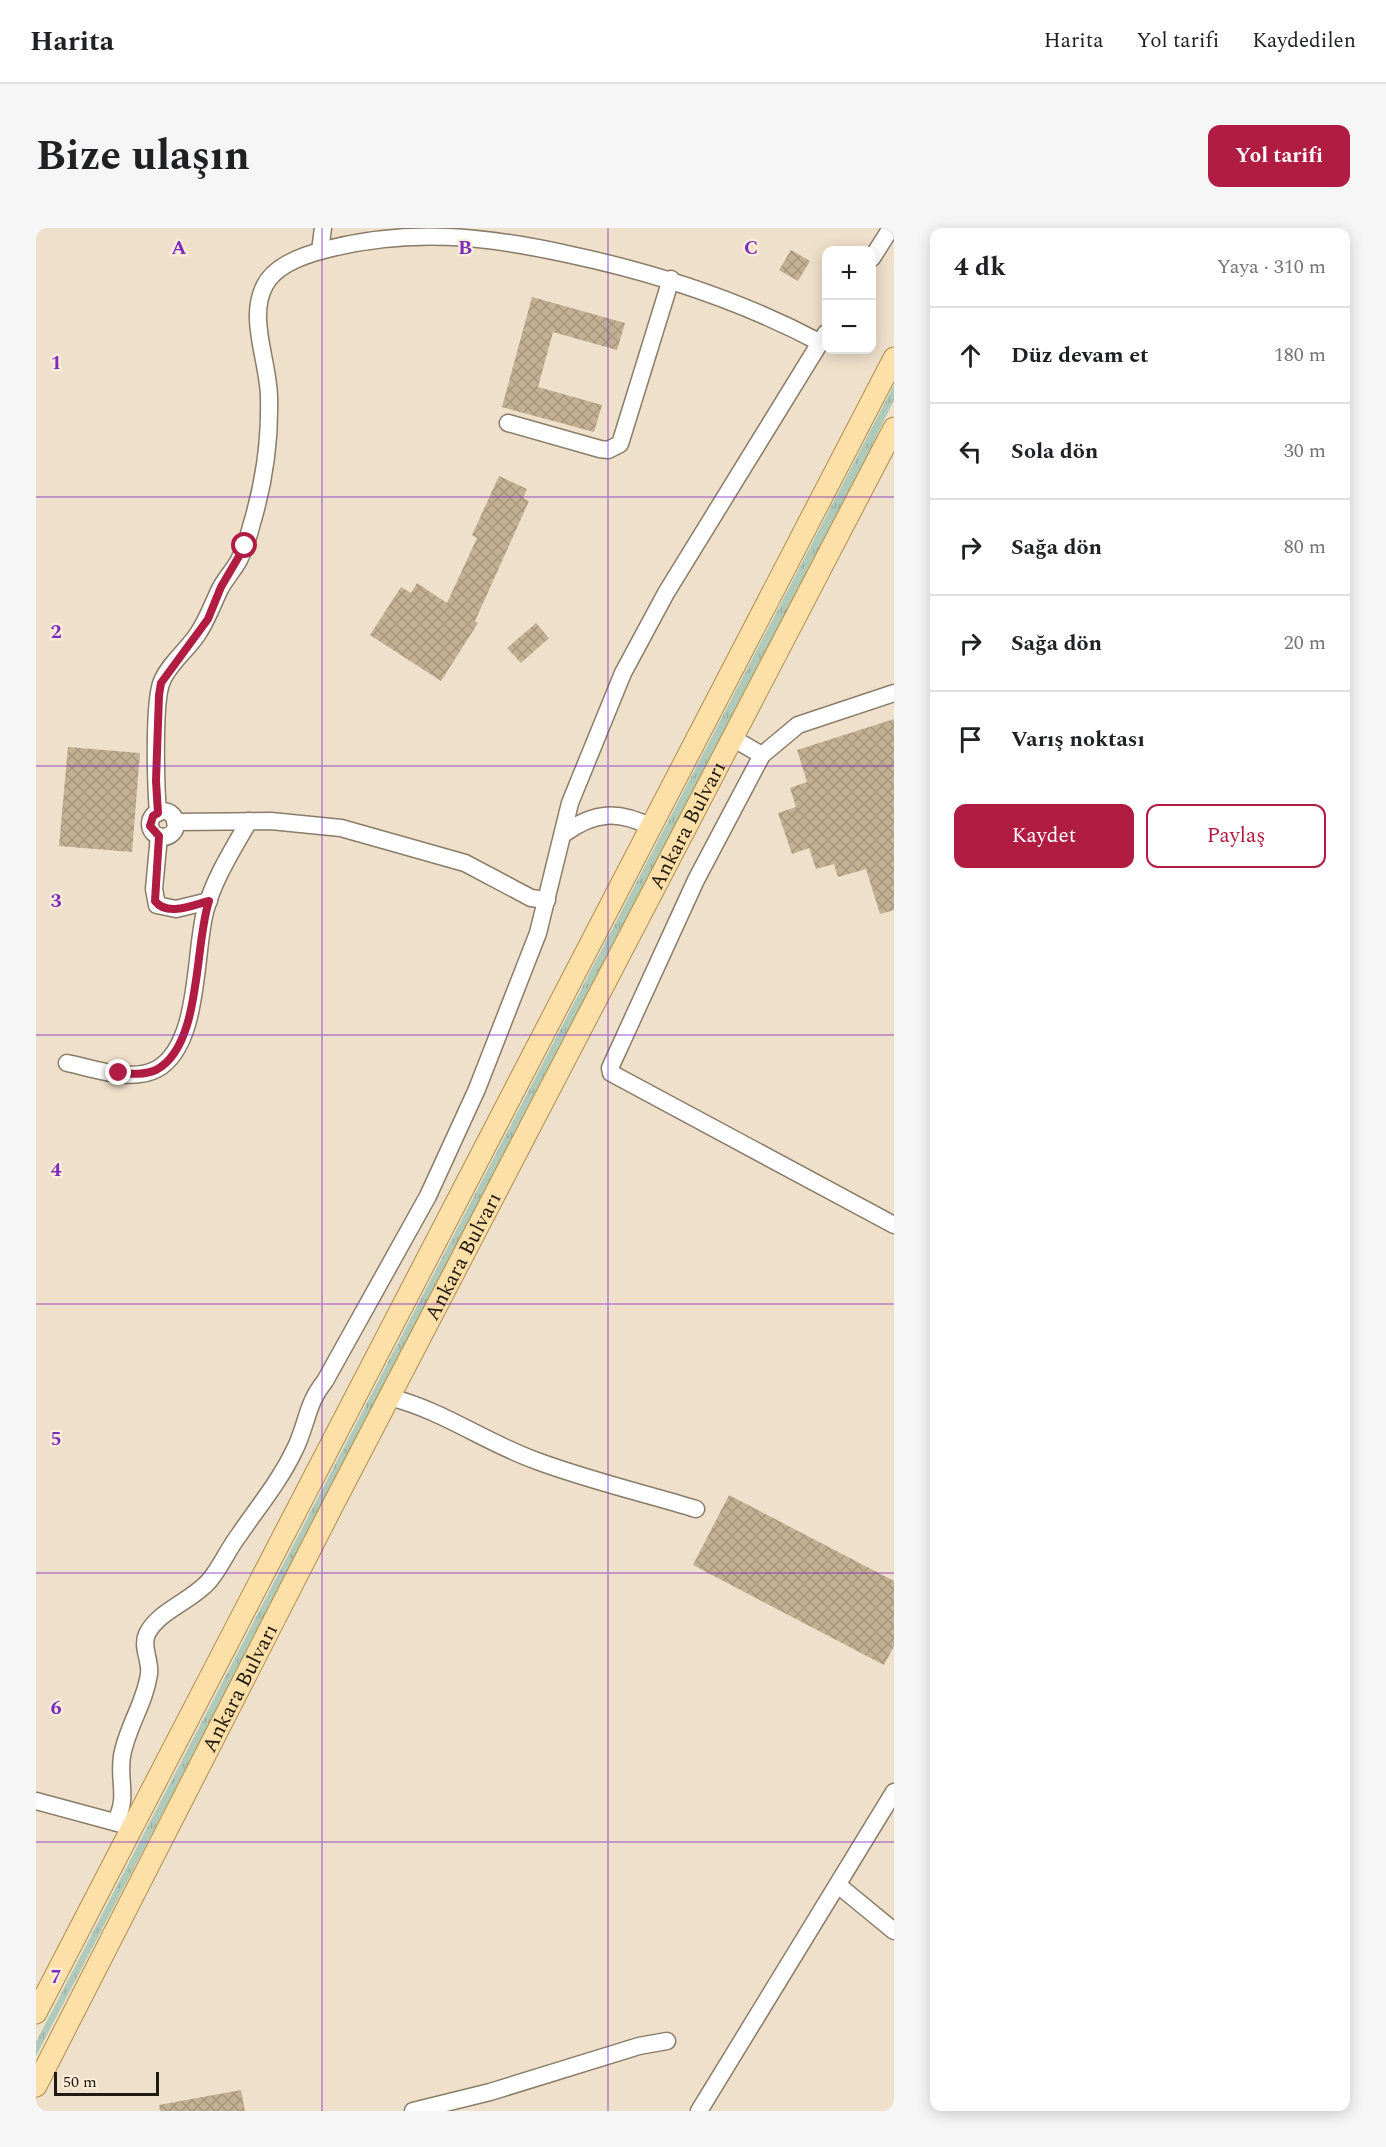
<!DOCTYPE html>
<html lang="tr">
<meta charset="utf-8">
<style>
:root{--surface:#fff;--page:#f6f6f6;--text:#202124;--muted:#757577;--line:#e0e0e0;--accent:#b01c42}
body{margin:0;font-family:Spectral,serif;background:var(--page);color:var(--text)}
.controls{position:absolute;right:18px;top:18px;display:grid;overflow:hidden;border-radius:12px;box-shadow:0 3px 15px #0003}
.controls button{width:54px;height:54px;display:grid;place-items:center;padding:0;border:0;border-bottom:2px solid var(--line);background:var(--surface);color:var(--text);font:30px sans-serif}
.scale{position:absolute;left:18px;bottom:15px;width:105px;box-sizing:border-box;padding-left:6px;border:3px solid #201a13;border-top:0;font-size:16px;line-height:21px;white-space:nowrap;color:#201a13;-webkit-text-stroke:4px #fdedd8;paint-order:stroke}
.stop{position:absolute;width:18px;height:18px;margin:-14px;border:4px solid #b01c42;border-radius:50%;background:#fff}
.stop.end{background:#b01c42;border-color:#fff;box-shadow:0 2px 6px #0008}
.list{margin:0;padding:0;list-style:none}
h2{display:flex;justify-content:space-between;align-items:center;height:78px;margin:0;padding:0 24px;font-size:26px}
h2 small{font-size:20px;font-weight:400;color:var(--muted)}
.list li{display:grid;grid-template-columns:39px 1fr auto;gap:18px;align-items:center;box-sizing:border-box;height:96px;padding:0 24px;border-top:2px solid var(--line)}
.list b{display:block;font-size:22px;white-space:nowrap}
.list em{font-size:20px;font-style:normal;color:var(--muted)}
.actions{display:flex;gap:12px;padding:18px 24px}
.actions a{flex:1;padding:14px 0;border:2px solid var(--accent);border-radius:12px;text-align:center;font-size:21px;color:var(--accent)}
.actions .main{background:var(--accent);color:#fff}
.icon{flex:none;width:33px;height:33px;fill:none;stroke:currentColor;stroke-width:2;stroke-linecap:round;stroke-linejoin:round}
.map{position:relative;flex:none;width:858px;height:1883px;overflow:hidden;border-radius:12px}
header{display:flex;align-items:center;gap:36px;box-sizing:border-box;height:84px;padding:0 30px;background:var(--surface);border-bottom:2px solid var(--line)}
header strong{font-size:28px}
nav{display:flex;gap:33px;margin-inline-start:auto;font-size:21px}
.intro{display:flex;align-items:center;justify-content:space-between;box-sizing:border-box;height:144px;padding:0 36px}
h1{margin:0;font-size:42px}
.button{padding:15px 27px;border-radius:12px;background:var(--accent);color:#fff;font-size:21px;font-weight:700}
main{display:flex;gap:36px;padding:0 36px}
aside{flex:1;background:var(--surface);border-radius:12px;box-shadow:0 3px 15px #0003}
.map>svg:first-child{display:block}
.grass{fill:url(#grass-tufts)}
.building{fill:url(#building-cross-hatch)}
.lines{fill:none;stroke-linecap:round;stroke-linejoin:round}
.minor-casing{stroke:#897c68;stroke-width:19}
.major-casing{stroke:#af8e4d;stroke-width:23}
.minor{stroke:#fff;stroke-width:16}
.major{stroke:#fde0a7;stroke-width:21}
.route{stroke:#b01c42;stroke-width:8}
.grid{fill:none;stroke:#7b2cbf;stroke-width:1.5;stroke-opacity:0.55}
.labels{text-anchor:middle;stroke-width:4.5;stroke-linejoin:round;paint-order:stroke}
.street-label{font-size:21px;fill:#201a13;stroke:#fdedd8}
.grid-label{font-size:20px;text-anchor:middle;font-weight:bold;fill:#7b2cbf;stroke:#fdedd8;stroke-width:4.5;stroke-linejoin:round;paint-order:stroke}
</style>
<header>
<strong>Harita</strong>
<nav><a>Harita</a><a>Yol tarifi</a><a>Kaydedilen</a></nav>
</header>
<div class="intro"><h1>Bize ulaşın</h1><a class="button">Yol tarifi</a></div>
<main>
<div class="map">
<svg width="858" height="1883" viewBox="0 0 858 1883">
<defs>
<pattern id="grass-tufts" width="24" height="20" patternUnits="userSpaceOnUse" patternTransform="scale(1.5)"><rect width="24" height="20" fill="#b0caba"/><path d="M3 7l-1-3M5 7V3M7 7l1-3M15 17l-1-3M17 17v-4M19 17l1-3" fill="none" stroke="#97ad9f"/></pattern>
<pattern id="building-cross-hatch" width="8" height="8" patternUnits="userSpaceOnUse" patternTransform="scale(1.5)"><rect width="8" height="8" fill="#c3af92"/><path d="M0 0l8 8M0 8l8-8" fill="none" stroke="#a7967d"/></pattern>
</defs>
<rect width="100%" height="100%" fill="#efe0cb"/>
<polygon class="grass" points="858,157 858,172 796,299 0,1828 0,1814"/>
<g class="building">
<polygon points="755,22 774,33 762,53 743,42"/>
<polygon points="496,69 589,95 581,122 517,104 502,159 566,177 558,204 466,179"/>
<polygon points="463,248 491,261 487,270 493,273 439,393 442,395 405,453 334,407 365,359 375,365 381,355 411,375 441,310 436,307"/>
<polygon points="500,395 513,410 485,435 471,420"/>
<polygon points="858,491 858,682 844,686 830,641 802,649 798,636 780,641 773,620 756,626 742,585 760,579 754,560 771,554 761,522"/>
<polygon points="32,519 104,525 96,624 23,618"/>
<polygon points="693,1267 858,1353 858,1418 848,1437 657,1337"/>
<polygon points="205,1862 209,1883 124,1883 123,1877"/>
</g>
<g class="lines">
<defs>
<g id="minor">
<polyline points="284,23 287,0"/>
<polyline points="836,30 855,0"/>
<polyline points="472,195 564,221 572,222 584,216 635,51"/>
<polyline points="858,465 762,497 726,527 660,652 574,840 575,845 858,997"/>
<polyline points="698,511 726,527"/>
<circle cx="127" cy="596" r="13"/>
<path d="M122,585C120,560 117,473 126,453C133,436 151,422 161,407C171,393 176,377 184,361C189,351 197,343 203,332C209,320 213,307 216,295C228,255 234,211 233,170C233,134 211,90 229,57C240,36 271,26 292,21C375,0 449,8 531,26C621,45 704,72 785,115"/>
<polyline points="139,594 235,593 305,600 429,635 495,670 511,672"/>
<path d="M529,605C558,584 582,582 615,599"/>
<polyline points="123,608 118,661 121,677 140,681 173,673"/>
<path d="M31,835C57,840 95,855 121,841C164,817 158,727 169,684C177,652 197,621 213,593"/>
<path d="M353,1169C406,1182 450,1215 501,1233C552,1252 607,1265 660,1281"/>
<polyline points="0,1573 89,1597"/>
<path d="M79,1594C93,1570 82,1554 86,1528C91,1499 109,1475 113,1446C115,1433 105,1419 111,1406C123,1382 156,1373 173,1353C185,1339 192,1321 203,1307C222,1279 243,1254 258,1223C271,1198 270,1176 289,1153L392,968L441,861L502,705L534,575L587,445L630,365L790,105"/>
<polyline points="802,1657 858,1703"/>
<polyline points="377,1883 454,1864 603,1818 631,1813"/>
<polyline points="663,1883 858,1564"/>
</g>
<g id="major">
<polyline points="0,1785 858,130"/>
<path id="s1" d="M0,1858L296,1279L858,200"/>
</g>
</defs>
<use href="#minor" class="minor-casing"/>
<use href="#major" class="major-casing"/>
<use href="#minor" class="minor"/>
<use href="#major" class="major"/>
</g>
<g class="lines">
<path class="route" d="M83,845C95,846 109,847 120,842C166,818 158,718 173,673C157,677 131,689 119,673L123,608L114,598L117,588L122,585L120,553L123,467L125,455L172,391L185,359L209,318"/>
</g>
<path class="grid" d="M286,0V1883M572,0V1883M0,269H858M0,538H858M0,807H858M0,1076H858M0,1345H858M0,1614H858"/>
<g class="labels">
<g class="street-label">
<text dy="7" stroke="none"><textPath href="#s1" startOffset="1419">Ankara Bulvarı</textPath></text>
<text dy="7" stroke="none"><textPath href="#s1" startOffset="933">Ankara Bulvarı</textPath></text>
<text dy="7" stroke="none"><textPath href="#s1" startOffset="447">Ankara Bulvarı</textPath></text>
</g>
</g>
<g class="grid-label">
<text x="143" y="26">A</text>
<text x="429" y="26">B</text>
<text x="715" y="26">C</text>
<text x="20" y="141">1</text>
<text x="20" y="410">2</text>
<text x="20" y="679">3</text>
<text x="20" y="948">4</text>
<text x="20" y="1217">5</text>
<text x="20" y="1486">6</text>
<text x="20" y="1755">7</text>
</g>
</svg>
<div class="controls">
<button>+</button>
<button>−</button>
</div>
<div class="scale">50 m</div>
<div class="stop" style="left:209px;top:318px"></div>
<div class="stop end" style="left:83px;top:845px"></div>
</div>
<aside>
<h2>4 dk<small>Yaya · 310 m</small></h2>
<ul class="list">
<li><svg class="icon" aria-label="ahead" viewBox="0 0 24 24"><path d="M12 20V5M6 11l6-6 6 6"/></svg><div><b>Düz devam et</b></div><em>180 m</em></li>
<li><svg class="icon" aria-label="left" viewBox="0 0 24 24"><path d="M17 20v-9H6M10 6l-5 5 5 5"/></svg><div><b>Sola dön</b></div><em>30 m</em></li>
<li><svg class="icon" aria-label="right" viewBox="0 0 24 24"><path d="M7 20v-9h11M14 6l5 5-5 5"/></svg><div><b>Sağa dön</b></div><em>80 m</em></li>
<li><svg class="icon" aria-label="right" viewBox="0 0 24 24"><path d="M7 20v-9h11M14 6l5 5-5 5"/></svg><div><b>Sağa dön</b></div><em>20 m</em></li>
<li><svg class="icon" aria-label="arrive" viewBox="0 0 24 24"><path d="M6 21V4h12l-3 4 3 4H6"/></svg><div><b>Varış noktası</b></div></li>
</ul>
<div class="actions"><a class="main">Kaydet</a><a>Paylaş</a></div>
</aside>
</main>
